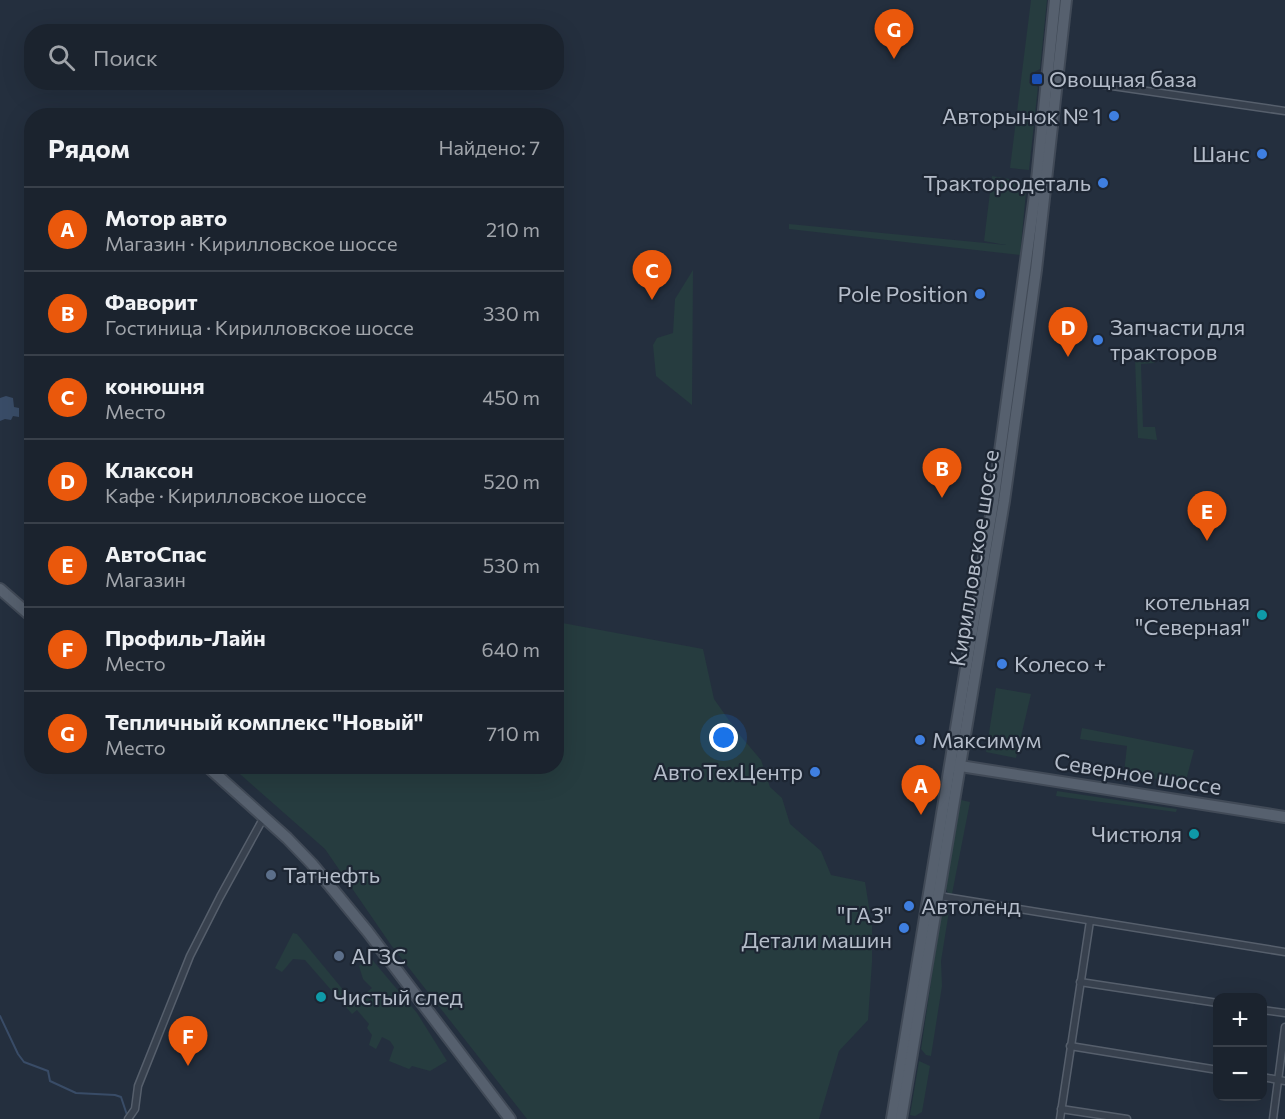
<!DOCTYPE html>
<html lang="ru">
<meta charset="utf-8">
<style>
:root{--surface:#1b232e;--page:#242b36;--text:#f1f3f6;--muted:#a0a4aa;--line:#39404a;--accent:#ea580c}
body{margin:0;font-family:Commissioner,sans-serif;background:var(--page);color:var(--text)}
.controls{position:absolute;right:18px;bottom:18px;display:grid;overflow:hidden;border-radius:12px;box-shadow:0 6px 24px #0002}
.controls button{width:54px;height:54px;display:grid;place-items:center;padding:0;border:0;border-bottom:2px solid var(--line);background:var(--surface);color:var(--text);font:30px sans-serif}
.you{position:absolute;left:724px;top:738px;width:21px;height:21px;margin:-15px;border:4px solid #fff;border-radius:50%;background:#1a73e8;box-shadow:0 0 0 9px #1a73e833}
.badge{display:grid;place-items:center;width:39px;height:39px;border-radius:50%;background:var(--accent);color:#fff;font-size:20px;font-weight:700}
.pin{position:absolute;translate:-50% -50px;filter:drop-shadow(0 2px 3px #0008)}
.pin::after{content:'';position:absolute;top:32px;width:21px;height:18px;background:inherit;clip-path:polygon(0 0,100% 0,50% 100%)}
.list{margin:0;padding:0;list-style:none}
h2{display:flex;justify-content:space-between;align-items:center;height:78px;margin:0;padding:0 24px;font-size:26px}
h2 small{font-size:20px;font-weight:400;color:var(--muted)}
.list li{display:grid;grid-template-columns:39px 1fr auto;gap:18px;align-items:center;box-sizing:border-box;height:84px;padding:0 24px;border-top:2px solid var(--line)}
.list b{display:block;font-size:22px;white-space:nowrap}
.list p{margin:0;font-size:20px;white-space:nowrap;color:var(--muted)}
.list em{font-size:20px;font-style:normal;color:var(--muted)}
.icon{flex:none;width:33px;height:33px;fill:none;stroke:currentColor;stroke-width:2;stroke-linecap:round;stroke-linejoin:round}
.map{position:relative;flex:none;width:1285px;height:1119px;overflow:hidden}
.search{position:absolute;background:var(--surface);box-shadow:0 6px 24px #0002;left:24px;top:24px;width:540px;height:66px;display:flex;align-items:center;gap:15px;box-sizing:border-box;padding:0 21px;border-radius:24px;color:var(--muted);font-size:22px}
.panel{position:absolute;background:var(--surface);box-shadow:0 6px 24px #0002;left:24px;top:108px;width:540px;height:666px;border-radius:24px}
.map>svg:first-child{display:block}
.green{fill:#263c3f}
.water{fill:#394c67}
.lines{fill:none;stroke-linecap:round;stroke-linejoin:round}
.stream{stroke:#394c67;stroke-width:2}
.street-casing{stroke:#565f6c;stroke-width:9}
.primary-casing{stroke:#414a57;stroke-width:14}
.street{stroke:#38414e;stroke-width:6}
.primary{stroke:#56606e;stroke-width:10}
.transit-dot{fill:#1a4fb4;stroke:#1d2633;stroke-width:2}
.shop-dot{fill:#3f7fe0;stroke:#1d2633;stroke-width:2}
.culture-dot{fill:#0f9aa8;stroke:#1d2633;stroke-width:2}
.service-dot{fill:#5c6f8a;stroke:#1d2633;stroke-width:2}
.labels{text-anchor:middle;stroke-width:4.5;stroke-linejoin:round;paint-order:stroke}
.poi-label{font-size:22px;fill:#b4bcc9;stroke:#1d2633;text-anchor:start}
.street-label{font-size:22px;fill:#b4bcc9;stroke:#1d2633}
</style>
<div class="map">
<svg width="1285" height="1119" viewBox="0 0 1285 1119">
<rect width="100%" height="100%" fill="#242f3e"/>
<g class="green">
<polygon points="1031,0 1047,0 1040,69 1030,74 1029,83 1038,87 1029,170 1010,168"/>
<polygon points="992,176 1027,182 1020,255 789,229 789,224 1006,245 984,241"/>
<polygon points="693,270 692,405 656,376 653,345 657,338 673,333 675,299"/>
<polygon points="1150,357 1155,363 1141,364 1143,427 1155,427 1157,440 1138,438 1135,359"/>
<polygon points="557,622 703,649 714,699 738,733 761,760 770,787 782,798 790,824 821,851 831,875 865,882 872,926 872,962 868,1020 839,1051 819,1119 527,1119 391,945 325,849 232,767 556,766"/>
<polygon points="996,688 1031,694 1016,758 986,752"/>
<polygon points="1082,728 1194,750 1185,784 1124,773 1127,746 1080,739"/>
<polygon points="1057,791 1177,809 1176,812 1056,796"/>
<polygon points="961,800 970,802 952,894 948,893 945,887"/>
<polygon points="946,904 950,905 941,961 942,986 931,1056 926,1055 921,1049 942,907"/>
<polygon points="293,933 297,934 354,1003 372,988 363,979 359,966 369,956 417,1013 447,1061 430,1071 412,1066 409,1069 389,1061 394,1047 390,1041 382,1037 376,1049 369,1045 372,1035 367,1028 369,1024 357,1010 352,1014 305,960 293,959 282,972 275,968"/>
<polygon points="919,1061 930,1066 922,1112 915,1116 910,1115"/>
</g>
<polygon class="water" points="6,396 13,398 14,407 19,408 19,417 13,416 11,420 5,419 0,421 0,398"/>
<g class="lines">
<polyline class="stream" points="0,1016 18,1054 24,1062 48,1071 50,1081 76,1093 115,1095 121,1097 128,1118"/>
<defs>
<g id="street">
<polyline points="1057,78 1285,111"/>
<polyline points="939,896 1285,952"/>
<polyline points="1080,982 1218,1003"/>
<polyline points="1262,1010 1285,1013"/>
<polyline points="1070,1046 1218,1070"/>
<polyline points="1262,1077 1285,1081"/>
<polyline points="1061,1109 1127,1119"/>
<polyline points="128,1119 135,1109 138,1086 190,956 220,897 264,817"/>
<polyline points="1060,1119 1090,921"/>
<polyline points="1273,1119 1285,1027"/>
</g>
<g id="primary">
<polyline points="0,589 32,617"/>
<polyline points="954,765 1285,817"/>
<polyline points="207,766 287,838 312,864 368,932 510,1119"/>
<polyline points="892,1119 993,503 1037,180 1055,0"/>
<polyline points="901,1119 1004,501 1036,270 1066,0"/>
</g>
</defs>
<use href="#street" class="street-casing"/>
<use href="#primary" class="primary-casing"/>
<use href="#street" class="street"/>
<use href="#primary" class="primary"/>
</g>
<rect class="transit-dot" x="1031" y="73" width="12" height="12" rx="3"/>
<g class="shop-dot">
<circle cx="1114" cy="116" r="6"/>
<circle cx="1262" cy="154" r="6"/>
<circle cx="1103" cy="183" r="6"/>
<circle cx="980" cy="294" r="6"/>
<circle cx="1098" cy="340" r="6"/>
<circle cx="1002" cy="664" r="6"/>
<circle cx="920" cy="740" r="6"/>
<circle cx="815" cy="772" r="6"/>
<circle cx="909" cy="906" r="6"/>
<circle cx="904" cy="928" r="6"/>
</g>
<g class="culture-dot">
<circle cx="1262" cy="615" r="6"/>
<circle cx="1194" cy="834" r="6"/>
<circle cx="321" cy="997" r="6"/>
</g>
<g class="service-dot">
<circle cx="271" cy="875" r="6"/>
<circle cx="339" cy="956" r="6"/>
</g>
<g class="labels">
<g class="poi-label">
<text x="1049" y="87">Овощная база</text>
<text x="1102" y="124" text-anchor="end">Авторынок № 1</text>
<text x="1250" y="162" text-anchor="end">Шанс</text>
<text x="1091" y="191" text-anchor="end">Трактородеталь</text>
<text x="968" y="302" text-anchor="end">Pole Position</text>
<text x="1110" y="335">Запчасти для<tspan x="1110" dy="25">тракторов</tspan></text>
<text x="1250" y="610" text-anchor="end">котельная<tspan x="1250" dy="25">"Северная"</tspan></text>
<text x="1014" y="672">Колесо +</text>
<text x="932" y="748">Максимум</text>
<text x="803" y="780" text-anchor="end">АвтоТехЦентр</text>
<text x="1182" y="842" text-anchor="end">Чистюля</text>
<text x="283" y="883">Татнефть</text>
<text x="921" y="914">Автоленд</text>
<text x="892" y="923" text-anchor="end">"ГАЗ"<tspan x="892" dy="25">Детали машин</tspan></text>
<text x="351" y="964">АГЗС</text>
<text x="333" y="1005">Чистый след</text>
</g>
<g class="street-label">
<text transform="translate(974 558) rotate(-81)" y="8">Кирилловское шоссе</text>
<text transform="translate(1138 774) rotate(9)" y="8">Северное шоссе</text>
</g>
</g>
</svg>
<div class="controls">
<button>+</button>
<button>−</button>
</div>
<div class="you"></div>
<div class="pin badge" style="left:921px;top:815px">A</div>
<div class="pin badge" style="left:942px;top:498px">B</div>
<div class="pin badge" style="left:652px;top:300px">C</div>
<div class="pin badge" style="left:1068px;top:357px">D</div>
<div class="pin badge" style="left:1207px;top:541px">E</div>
<div class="pin badge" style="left:188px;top:1066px">F</div>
<div class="pin badge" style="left:894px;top:59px">G</div>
<div class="search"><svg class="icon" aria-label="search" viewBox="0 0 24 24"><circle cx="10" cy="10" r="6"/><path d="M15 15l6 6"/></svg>Поиск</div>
<section class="panel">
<h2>Рядом<small>Найдено: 7</small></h2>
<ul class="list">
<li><span class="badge">A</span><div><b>Мотор авто</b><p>Магазин · Кирилловское шоссе</p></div><em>210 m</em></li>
<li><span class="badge">B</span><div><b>Фаворит</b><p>Гостиница · Кирилловское шоссе</p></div><em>330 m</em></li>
<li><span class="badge">C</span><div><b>конюшня</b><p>Место</p></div><em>450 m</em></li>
<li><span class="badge">D</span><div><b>Клаксон</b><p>Кафе · Кирилловское шоссе</p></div><em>520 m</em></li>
<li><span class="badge">E</span><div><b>АвтоСпас</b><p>Магазин</p></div><em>530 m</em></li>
<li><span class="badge">F</span><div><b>Профиль-Лайн</b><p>Место</p></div><em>640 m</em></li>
<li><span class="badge">G</span><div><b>Тепличный комплекс &quot;Новый&quot;</b><p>Место</p></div><em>710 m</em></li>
</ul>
</section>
</div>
